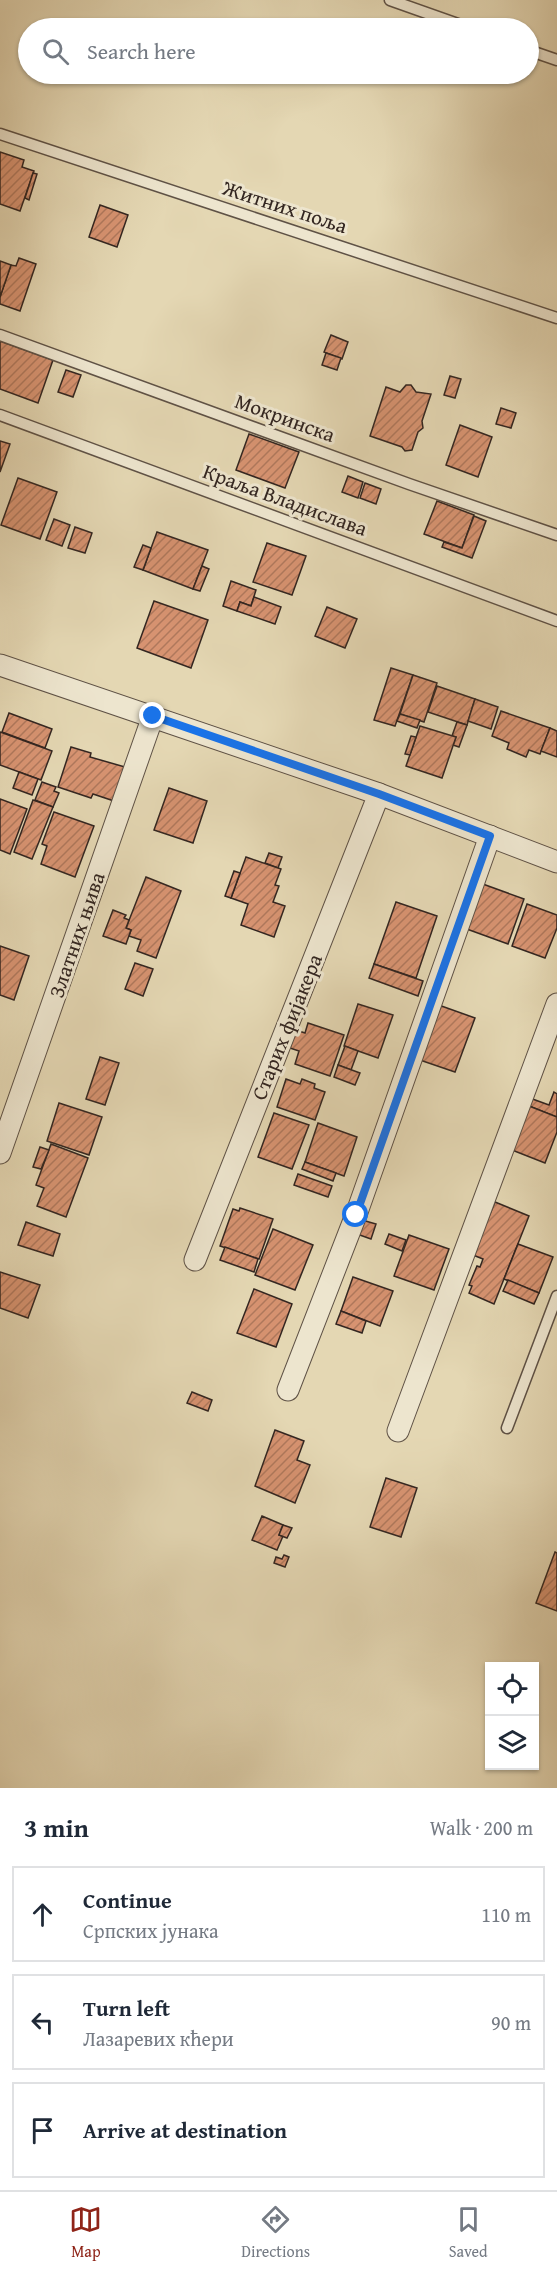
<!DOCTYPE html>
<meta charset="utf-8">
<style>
:root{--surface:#fff;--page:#f6f6f7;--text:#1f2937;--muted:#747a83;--line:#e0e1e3;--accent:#8f2418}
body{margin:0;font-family:"Gentium Book Plus",serif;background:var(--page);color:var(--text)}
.controls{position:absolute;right:18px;bottom:18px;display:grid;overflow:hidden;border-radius:0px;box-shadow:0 2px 4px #0004}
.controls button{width:54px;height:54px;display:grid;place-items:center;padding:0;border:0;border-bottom:2px solid var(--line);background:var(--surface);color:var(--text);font:30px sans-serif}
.stop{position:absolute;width:18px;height:18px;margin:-14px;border:4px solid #1a73e8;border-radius:50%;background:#fff}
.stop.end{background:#1a73e8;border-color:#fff;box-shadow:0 2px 6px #0008}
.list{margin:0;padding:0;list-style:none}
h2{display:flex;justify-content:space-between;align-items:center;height:78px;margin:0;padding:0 24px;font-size:26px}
h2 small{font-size:20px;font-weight:400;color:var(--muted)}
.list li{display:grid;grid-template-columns:39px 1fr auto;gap:18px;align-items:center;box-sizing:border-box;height:96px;margin:0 12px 12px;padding:0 12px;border:2px solid var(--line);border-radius:0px}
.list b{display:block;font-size:22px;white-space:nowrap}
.list p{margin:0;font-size:20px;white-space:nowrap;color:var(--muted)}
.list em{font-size:20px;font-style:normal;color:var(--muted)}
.icon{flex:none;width:33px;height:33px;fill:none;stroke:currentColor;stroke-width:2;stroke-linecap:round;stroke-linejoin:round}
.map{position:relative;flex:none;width:557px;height:1788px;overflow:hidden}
.search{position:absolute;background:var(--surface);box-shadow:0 2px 4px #0004;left:18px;right:18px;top:18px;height:66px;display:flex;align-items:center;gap:15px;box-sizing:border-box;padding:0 21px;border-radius:33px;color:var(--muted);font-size:22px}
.sheet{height:402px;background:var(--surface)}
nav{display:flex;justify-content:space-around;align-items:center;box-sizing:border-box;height:84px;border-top:2px solid var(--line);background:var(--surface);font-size:16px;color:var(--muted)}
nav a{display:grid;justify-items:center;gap:3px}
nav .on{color:var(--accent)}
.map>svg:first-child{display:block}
.building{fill:url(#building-hatch);stroke:#332621;stroke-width:1.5}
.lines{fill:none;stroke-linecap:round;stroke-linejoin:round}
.lane-casing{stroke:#5f5246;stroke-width:13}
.street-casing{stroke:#5f5246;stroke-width:23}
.lane{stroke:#ede5ce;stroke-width:10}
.street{stroke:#ede5ce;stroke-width:21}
.route{stroke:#1a73e8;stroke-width:8}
.labels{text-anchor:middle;stroke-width:6;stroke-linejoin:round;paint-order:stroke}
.street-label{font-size:21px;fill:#332621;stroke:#ede5ce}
</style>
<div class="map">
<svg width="557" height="1788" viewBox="0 0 557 1788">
<defs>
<pattern id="building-hatch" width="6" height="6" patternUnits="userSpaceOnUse" patternTransform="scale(1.5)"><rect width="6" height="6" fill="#d79371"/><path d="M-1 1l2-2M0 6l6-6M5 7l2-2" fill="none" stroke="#af785c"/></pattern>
</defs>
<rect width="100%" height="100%" fill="#e4d7b3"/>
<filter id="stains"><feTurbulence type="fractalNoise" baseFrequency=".00333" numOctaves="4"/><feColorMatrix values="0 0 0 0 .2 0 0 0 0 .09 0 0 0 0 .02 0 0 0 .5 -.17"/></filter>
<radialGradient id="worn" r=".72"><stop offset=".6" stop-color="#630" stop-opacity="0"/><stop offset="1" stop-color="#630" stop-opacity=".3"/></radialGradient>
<g class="building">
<polygon points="0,152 24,160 22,167 34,171 20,211 0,204"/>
<polygon points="33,173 37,174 29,200 25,198"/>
<polygon points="100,205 128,215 117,247 89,237"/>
<polygon points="19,258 36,264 20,311 0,304 0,297 11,265 16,266"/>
<polygon points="0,261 11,265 0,297"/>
<polygon points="331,335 348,342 342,359 324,352"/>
<polygon points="0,341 53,360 38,403 0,389"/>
<polygon points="326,353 341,358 337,370 322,365"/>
<polygon points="66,370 81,375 73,397 58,392"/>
<polygon points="450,376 461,379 455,398 444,395"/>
<polygon points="406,385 411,385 416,392 431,394 422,421 423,428 418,432 412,450 405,451 402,447 370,436 386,387 400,392"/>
<polygon points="501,408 516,413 511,428 496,424"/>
<polygon points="460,425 492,437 478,477 446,465"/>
<polygon points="249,434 299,452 285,488 236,470"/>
<polygon points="0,441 10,444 0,472"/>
<polygon points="348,476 363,482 358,498 342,492"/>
<polygon points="18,478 57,492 40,539 1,525"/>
<polygon points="365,483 381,489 376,504 360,498"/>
<polygon points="437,501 474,515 462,548 424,534"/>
<polygon points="474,516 486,521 472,558 442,547 444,542 462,548"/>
<polygon points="54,519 70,525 62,546 46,540"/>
<polygon points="75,527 92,533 85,553 68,548"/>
<polygon points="157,532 208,550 193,589 143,570"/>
<polygon points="267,543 306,556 292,595 253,582"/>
<polygon points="143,545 151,548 143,570 134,567"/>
<polygon points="202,566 209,569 200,591 193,589"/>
<polygon points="231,581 256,590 251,606 240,602 237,611 223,606"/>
<polygon points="254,597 281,607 275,624 237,611 240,602 251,606"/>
<polygon points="154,601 208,620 191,668 137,648"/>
<polygon points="327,607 357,619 345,648 315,636"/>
<polygon points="391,668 413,675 395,726 374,720"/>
<polygon points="413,675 437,683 424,722 400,714"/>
<polygon points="437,686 475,699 467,725 428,712"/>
<polygon points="475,699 498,707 491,729 468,721"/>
<polygon points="501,711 550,728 540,754 529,750 526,757 507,749 509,743 492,736"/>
<polygon points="9,713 52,729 45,748 2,732"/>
<polygon points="400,714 420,720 417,728 397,721"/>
<polygon points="457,722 467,725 459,747 453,745 456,737 452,736"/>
<polygon points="420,726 456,737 442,778 406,766"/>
<polygon points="550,728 557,731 557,757 541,751"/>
<polygon points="0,732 52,751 41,780 0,765"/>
<polygon points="411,736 416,737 410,755 405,754"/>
<polygon points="71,747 91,753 90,757 125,767 114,801 93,794 91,798 58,787"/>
<polygon points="19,772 38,779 32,795 13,788"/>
<polygon points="42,782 56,787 54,791 59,793 53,807 35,800"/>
<polygon points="169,788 207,801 193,843 154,830"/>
<polygon points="0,799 27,809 10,854 0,850"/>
<polygon points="33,800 53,807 32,859 14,852"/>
<polygon points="54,812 94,826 75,877 41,864 47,846 42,844"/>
<polygon points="269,853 282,857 278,868 265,863"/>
<polygon points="246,857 281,869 275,885 279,886 273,902 285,906 274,937 241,925 248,904 231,898"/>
<polygon points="234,871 240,873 231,898 225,896"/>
<polygon points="146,877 181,891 156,958 137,951 141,940 129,936 131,930 126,928"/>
<polygon points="480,883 524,899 508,944 464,928"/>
<polygon points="396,902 437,916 416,978 374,964"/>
<polygon points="527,904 557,915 557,928 545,958 512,946"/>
<polygon points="113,910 126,915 124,918 129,920 126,928 131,930 126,944 103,936"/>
<polygon points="0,946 29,956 14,1000 0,995"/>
<polygon points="135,963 153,969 143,996 125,989"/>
<polygon points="374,964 423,981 418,996 369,978"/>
<polygon points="433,1003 475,1018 455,1072 414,1058"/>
<polygon points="358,1004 393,1015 378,1058 344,1046"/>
<polygon points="308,1023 344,1035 330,1076 295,1064 299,1051 290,1048 296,1030 305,1033"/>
<polygon points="345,1046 358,1051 351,1070 338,1065"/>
<polygon points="100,1057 119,1063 105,1105 86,1099"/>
<polygon points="338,1065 360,1073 355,1085 334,1077"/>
<polygon points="286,1079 300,1084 302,1079 315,1084 314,1088 325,1092 315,1120 277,1107"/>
<polygon points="554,1092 557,1094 557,1117 524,1104 527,1097 549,1105"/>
<polygon points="59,1103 102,1117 89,1155 47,1141"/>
<polygon points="524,1104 557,1117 557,1132 545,1163 512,1150"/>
<polygon points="274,1113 309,1125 292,1169 258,1157"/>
<polygon points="318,1123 357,1137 344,1176 305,1162"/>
<polygon points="51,1144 88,1158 66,1217 37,1206 44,1188 36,1185"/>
<polygon points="40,1147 49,1150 41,1169 33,1167"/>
<polygon points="305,1162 336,1173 333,1181 302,1169"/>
<polygon points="298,1174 332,1186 328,1197 294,1185"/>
<polygon points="495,1202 529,1216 494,1304 469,1293 472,1286 469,1285 477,1266 480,1267 483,1259 473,1255"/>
<polygon points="240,1208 273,1219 259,1259 220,1246 233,1209 239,1211"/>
<polygon points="362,1220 376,1224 371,1239 357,1234"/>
<polygon points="26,1222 60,1234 53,1256 18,1245"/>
<polygon points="273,1229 313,1245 295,1290 255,1275"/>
<polygon points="389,1234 406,1240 402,1251 385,1244"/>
<polygon points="409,1235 449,1249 434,1290 394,1276"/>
<polygon points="518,1244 553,1257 539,1293 504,1279"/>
<polygon points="225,1247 258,1259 254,1272 220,1260"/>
<polygon points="0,1272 40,1285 28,1318 0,1308"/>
<polygon points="353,1277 393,1291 380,1326 341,1311"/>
<polygon points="508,1280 539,1293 534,1304 503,1291"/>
<polygon points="254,1289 292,1304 276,1347 237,1333"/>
<polygon points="341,1311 366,1321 362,1333 336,1324"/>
<polygon points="192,1392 212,1400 208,1411 187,1403"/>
<polygon points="275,1430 304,1441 297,1460 310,1465 295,1503 255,1486"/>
<polygon points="386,1478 417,1488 401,1537 370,1527"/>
<polygon points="262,1516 283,1525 279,1535 283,1536 277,1550 252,1540"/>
<polygon points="283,1525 292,1528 287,1538 279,1535"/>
<polygon points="555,1552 557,1553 557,1611 536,1603"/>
<polygon points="284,1555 289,1557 285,1567 274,1563 276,1557 282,1559"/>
</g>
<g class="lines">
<defs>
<g id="lane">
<polyline points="390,0 469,28"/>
<polyline points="528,50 557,60"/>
<polyline points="0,134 557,318"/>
<polyline points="0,335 409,484 557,535"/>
<polyline points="0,415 557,621"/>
<polyline points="507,1428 557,1296"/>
</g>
<g id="street">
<polyline points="0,665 379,794 557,862"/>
<polyline points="0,1153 153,716"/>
<polyline points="195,1260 379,794"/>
<polyline points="288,1390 356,1215 490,836"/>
<polyline points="398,1431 557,1004"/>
</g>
</defs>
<use href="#lane" class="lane-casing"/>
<use href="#street" class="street-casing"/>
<use href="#lane" class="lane"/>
<use href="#street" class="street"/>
</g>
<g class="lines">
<polyline class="route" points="153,716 379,794 490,836 356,1215"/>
</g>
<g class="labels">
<g class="street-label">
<text transform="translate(285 207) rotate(18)" y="7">Житних поља</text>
<text transform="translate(285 418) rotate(20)" y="7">Мокринска</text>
<text transform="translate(285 500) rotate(20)" y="7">Краља Владислава</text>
<text transform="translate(77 935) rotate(-71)" y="7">Златних њива</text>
<text transform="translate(287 1027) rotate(-68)" y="7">Старих фијакера</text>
</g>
</g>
<rect width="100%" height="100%" filter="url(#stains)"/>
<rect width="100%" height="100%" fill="url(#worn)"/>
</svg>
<div class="controls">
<button><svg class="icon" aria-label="locate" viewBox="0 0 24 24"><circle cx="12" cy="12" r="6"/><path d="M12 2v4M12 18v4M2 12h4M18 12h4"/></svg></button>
<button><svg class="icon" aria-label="layers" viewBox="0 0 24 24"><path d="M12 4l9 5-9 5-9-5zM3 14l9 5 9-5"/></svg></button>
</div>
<div class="stop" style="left:356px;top:1215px"></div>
<div class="stop end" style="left:153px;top:716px"></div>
<div class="search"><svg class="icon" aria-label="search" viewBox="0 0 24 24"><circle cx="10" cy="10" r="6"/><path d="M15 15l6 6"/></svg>Search here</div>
</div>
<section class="sheet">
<h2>3 min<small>Walk · 200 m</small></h2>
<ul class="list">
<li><svg class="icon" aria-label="ahead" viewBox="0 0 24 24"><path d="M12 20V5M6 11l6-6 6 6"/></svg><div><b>Continue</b><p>Српских јунака</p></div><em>110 m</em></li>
<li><svg class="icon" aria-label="left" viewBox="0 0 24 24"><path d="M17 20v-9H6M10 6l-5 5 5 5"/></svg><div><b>Turn left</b><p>Лазаревих кћери</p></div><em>90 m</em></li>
<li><svg class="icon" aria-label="arrive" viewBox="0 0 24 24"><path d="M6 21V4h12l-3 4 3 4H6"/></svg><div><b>Arrive at destination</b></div></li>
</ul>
</section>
<nav>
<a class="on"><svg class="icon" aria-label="map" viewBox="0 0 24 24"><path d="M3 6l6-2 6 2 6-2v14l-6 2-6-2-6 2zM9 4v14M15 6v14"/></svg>Map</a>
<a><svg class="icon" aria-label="directions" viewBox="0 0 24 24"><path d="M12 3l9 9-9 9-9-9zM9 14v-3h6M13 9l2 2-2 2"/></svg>Directions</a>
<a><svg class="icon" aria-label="saved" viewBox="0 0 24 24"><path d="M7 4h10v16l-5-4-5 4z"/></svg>Saved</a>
</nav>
